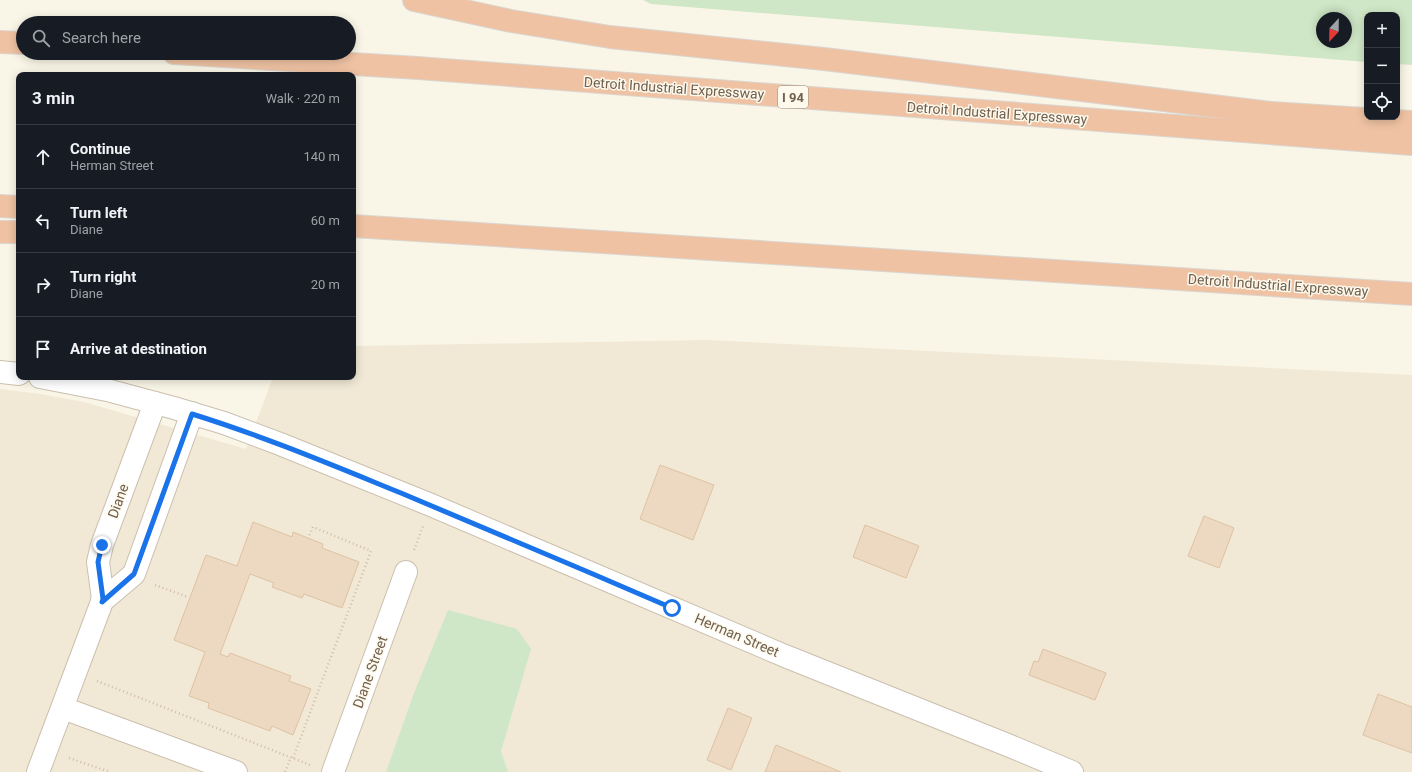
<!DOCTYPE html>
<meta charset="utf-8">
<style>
:root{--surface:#171b24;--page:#20242c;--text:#f1f3f6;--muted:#9ea1a6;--line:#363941}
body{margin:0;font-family:Roboto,sans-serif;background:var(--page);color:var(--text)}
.controls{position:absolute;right:12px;top:12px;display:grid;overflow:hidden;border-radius:8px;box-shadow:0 2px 10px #0003}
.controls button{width:36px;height:36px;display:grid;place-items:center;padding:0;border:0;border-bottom:1px solid var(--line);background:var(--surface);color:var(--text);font:20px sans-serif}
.compass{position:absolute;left:1316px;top:12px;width:36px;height:36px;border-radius:50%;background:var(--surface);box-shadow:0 2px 10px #0003;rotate:202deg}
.stop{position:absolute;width:12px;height:12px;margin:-9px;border:3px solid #1a73e8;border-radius:50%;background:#fff}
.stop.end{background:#1a73e8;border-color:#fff;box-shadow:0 1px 4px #0008}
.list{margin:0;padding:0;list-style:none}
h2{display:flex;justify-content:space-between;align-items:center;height:52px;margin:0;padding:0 16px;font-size:17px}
h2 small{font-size:13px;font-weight:400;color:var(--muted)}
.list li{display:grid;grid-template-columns:26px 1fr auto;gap:12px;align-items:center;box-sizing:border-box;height:64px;padding:0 16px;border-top:1px solid var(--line)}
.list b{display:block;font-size:15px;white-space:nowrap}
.list p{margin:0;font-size:13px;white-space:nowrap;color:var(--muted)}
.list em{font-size:13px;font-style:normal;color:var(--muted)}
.icon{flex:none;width:22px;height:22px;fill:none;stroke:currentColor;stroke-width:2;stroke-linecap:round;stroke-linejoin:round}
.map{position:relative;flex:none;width:1412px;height:772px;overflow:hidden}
.search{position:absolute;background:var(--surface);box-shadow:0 2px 10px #0003;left:16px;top:16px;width:340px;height:44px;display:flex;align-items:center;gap:10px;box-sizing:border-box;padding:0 14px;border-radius:22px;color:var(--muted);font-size:15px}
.panel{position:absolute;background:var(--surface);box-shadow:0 2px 10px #0003;left:16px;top:72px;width:340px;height:308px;border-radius:8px}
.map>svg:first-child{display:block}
.residential{fill:#f1e9d6}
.green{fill:#cfe7c6;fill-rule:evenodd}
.building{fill:#edd9c1;stroke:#dec2a3}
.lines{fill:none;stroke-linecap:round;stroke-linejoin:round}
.minor-casing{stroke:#cbbfae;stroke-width:24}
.highway-casing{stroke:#dad6d1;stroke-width:24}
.path{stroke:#d2bda4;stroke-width:2.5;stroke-dasharray:1 3;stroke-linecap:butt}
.minor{stroke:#fff;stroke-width:22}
.highway{stroke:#efc2a3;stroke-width:22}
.route{stroke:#1a73e8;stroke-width:5}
.labels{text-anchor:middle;stroke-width:3;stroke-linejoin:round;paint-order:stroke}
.shield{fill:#fdf9ed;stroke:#9b8e7e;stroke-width:1}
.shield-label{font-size:13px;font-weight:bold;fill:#71604e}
.street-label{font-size:14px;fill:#71604e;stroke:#fdf9ed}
</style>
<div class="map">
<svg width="1412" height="772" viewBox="0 0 1412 772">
<rect width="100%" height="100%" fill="#faf6e7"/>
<polygon class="residential" points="708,340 1412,375 1412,772 0,772 0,389 41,394 84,402 246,449 273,377 353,377 353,346"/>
<g class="green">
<path d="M643,0H1412V65L1397,64V15H1367V62L651,4ZM1322,18H1346V42H1322Z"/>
<polygon points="448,610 517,629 531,649 501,751 508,772 386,772 414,693"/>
</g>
<g class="building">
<polygon points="660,465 714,485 693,540 640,519"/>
<polygon points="1204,516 1234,528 1219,568 1188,556"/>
<polygon points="253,522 292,537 293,532 323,544 322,548 359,562 342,608 304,594 302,598 272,587 274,583 250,574 220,654 228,657 230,653 291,676 289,681 311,689 293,735 272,726 270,731 208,708 209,703 189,696 205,652 174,640 206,555 237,566"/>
<polygon points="865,525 919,546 906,578 853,557"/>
<polygon points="1043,649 1106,673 1095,700 1029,675 1034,661 1038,662"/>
<polygon points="1378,694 1412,707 1412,753 1363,735"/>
<polygon points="728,708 752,718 731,770 707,760"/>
<polygon points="776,745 841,772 765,772"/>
</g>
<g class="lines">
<defs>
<g id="minor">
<polyline points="0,372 19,374"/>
<polyline points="40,377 107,390 174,408 224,423 280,444 431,505 785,656 1010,746 1072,772"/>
<polyline points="102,601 134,574 192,413"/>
<polyline points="63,708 236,772"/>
<polyline points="38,772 103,599 98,562 102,545 155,403"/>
<polyline points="333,772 406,572"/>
</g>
<g id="highway">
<polyline points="414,0 511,21 610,37 824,59 1272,113 1412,122"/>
<polyline points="0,42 23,43"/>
<polyline points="174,53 418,68 1412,144"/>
<polyline points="0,206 19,207"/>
<polyline points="353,226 1412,294"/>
<polyline points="0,232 19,232"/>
</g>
</defs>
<use href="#minor" class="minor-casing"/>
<use href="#highway" class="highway-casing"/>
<g class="path">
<polyline points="414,550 423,526"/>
<polyline points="155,585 188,597"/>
<polyline points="97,681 310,765"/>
<polyline points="69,758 110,772"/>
<polyline points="293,758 371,551 313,527 308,538"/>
<polyline points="285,772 291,757"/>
</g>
<use href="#minor" class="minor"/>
<use href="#highway" class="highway"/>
</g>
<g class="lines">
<path class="route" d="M102,545L98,562L103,599L102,602L134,574L192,414C263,436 332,465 401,493C492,531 582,569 672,608"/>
</g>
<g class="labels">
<rect class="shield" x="778" y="86" width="30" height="22" rx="3"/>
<g class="shield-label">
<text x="793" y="102">I 94</text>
</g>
<g class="street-label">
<text transform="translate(674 88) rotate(4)" y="5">Detroit Industrial Expressway</text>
<text transform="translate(997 113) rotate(4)" y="5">Detroit Industrial Expressway</text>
<text transform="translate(1278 285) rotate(4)" y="5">Detroit Industrial Expressway</text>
<text transform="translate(118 501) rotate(-70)" y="5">Diane</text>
<text transform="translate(737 635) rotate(23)" y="5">Herman Street</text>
<text transform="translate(370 672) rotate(-70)" y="5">Diane Street</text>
</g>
</g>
</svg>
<div class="controls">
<button>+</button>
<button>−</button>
<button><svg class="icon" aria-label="locate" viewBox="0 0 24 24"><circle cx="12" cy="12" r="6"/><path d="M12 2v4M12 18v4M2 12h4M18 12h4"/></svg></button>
</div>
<svg class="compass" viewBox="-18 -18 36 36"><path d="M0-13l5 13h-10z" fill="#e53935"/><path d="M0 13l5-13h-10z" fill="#9ea1a6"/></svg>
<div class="stop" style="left:672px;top:608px"></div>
<div class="stop end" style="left:102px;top:545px"></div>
<div class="search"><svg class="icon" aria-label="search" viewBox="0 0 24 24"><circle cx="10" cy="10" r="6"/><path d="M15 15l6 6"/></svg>Search here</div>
<section class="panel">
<h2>3 min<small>Walk · 220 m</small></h2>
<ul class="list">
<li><svg class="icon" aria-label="ahead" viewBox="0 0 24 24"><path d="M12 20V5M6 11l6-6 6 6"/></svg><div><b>Continue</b><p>Herman Street</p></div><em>140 m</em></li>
<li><svg class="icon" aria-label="left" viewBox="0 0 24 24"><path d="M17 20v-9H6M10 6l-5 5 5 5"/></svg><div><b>Turn left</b><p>Diane</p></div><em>60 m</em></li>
<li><svg class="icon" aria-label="right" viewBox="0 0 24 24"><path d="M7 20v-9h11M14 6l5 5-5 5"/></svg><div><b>Turn right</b><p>Diane</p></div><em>20 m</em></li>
<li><svg class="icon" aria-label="arrive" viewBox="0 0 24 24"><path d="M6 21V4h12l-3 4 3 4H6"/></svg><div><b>Arrive at destination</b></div></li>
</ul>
</section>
</div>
